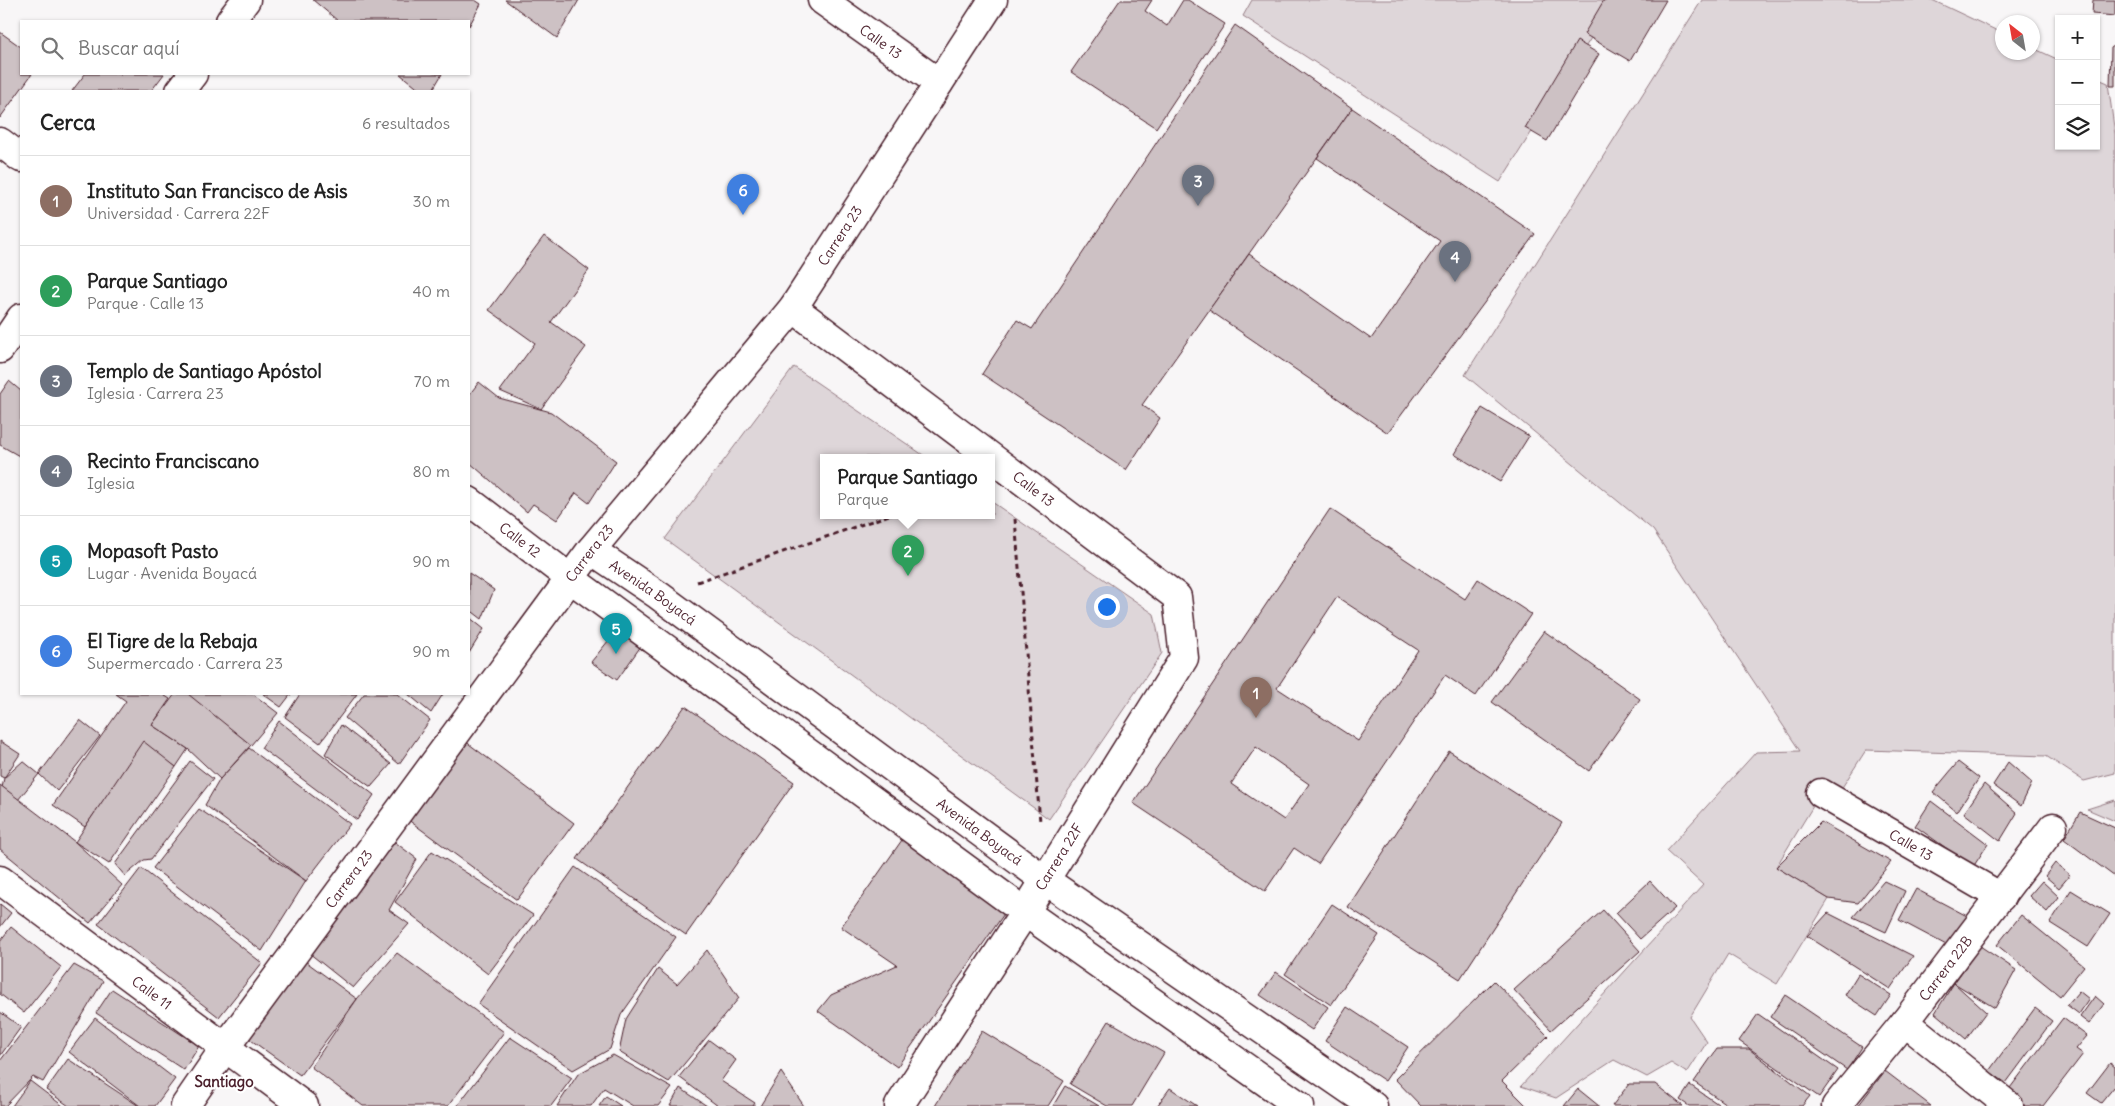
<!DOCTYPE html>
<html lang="es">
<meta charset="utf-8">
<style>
:root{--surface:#fff;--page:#f6f6f6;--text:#222;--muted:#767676;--line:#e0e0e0;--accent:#1f6fb2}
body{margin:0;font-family:Delius,sans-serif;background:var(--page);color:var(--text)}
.controls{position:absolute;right:15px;top:15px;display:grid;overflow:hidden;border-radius:0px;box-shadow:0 1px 4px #0004}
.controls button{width:45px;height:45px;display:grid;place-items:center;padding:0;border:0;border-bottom:1px solid var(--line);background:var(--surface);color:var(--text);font:25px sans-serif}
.compass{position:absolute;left:1995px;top:15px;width:45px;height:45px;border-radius:50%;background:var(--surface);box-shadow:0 1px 4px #0004;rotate:329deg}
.you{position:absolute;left:1106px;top:606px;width:18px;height:18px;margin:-12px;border:4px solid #fff;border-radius:50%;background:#1a73e8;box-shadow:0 0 0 8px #1a73e833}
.badge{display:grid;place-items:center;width:32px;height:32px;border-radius:50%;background:var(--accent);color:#fff;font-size:16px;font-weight:700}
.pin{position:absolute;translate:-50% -41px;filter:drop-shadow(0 1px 2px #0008)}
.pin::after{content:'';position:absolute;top:26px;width:18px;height:15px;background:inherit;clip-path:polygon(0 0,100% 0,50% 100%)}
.popup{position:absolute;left:820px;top:454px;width:175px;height:65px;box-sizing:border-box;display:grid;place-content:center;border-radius:0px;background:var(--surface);filter:drop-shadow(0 1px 4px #0005);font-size:16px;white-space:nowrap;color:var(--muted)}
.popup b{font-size:19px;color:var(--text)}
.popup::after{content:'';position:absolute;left:50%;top:100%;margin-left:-10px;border:10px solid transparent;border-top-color:var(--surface)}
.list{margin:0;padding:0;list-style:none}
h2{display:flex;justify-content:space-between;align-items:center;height:65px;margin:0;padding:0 20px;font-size:21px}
h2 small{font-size:16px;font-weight:400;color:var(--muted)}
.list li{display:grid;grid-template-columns:32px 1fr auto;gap:15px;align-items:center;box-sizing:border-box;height:90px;padding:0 20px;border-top:1px solid var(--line)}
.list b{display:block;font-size:19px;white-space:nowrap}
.list p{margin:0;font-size:16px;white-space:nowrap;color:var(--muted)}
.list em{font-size:16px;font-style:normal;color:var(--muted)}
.icon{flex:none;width:28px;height:28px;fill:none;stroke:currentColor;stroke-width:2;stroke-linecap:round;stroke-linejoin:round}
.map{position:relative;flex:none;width:2115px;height:1106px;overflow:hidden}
.search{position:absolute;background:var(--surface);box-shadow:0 1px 4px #0004;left:20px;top:20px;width:450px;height:55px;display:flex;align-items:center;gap:12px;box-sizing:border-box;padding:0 18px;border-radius:0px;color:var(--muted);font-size:19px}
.panel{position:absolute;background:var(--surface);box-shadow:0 1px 4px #0004;left:20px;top:90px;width:450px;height:605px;border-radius:0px}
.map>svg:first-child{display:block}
.green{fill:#ded6d9;stroke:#947a82}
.building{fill:#cdc1c4;stroke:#4a1f2b;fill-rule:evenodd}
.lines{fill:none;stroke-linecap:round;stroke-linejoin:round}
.minor-casing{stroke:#4a1f2b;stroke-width:31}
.tertiary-casing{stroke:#4a1f2b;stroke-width:31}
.secondary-casing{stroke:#4a1f2b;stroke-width:31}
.path{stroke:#4a1f2b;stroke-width:3;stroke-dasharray:5 4;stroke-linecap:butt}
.minor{stroke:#fff;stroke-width:28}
.tertiary{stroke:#fff;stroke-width:28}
.secondary{stroke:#fff;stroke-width:28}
.labels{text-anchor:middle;stroke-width:4.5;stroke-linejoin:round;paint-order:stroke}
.street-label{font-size:14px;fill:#4a1f2b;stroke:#fff}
.neighbourhood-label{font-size:15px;font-weight:bold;fill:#4a1f2b;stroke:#fff}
</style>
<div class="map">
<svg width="2115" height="1106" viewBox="0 0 2115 1106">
<rect width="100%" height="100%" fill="#f8f6f7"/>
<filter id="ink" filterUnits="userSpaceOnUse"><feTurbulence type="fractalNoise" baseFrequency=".02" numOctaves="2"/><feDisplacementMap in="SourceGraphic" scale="10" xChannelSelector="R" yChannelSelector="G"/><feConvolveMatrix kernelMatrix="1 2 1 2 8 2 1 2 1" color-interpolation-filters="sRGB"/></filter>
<g filter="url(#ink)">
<g class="green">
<polygon points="1252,0 1615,0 1500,182 1243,16"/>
<polygon points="1702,0 1932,0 2002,33 2002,52 2032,52 2033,48 2059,60 2059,146 2096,146 2096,78 2108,83 2115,135 2115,773 2084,781 2046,756 1866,750 1834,800 1821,793 1776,867 1829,899 1777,984 1728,954 1690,1017 1707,1042 1687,1073 1671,1063 1647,1077 1614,1060 1556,1098 1521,1086 1703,885 1666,851 1756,752 1800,751 1653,530 1465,375"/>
<polygon points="794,367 926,457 824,457 824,515 992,515 992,502 1154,614 1162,653 1049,819 665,539"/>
<polygon points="2115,800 2115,821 2087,809"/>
</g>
<g class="building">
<polygon points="313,0 475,0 481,4 469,26 469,21 338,21"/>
<polygon points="505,0 579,0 557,38"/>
<polygon points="1120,0 1152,0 1145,11 1167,26 1183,0 1188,0 1225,24 1156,128 1071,72"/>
<polygon points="1604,0 1666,0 1630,61 1584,34"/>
<polygon points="2093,0 2115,0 2115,16 2092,14"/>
<polygon points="1235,25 1352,108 1142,405 1160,418 1126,470 982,374 1017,320 1032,329"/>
<polygon points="0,32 21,47 21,74 32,74 0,118"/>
<polygon points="1577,41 1599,54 1547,141 1525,128"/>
<polygon points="2115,45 2115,86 2110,86 2111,48"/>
<polygon points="85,74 164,74 151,91 72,91"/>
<polygon points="400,74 442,74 432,91 421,91"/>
<polygon points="1352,108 1535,234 1388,433 1209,310 1249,254 1371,339 1440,241 1317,158"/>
<polygon points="544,236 589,270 551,322 586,347 541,409 500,391 535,343 489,310"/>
<polygon points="9,381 21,391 21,457 0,445 0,394"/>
<polygon points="479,382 499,398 551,412 616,461 589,503 576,493 557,520 533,504 527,512 469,462 469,395"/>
<polygon points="1482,408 1529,436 1500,482 1454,454"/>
<path d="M1330,509L1465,599L1478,579L1531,614L1476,696L1445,675L1318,864L1294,848L1265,891L1133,803ZM1337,597L1418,650L1358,741L1277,688ZM1256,747L1309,784L1284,820L1231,784Z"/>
<polygon points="469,573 494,590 482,619 469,609"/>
<polygon points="469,617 484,629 469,653"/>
<polygon points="618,629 641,646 617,680 591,662"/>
<polygon points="1544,631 1640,699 1589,771 1492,702"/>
<polygon points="116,694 162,694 170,699 152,725 188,749 176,767 143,744 85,827 53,805 126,701"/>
<polygon points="175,694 192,694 251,745 220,779 188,749 152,725"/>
<polygon points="188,694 253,694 278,713 251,745"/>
<polygon points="263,694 291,694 281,707"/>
<polygon points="300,694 357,694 320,743 285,717"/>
<polygon points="364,694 397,694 430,720 399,764 345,718"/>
<polygon points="408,694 443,694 431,713"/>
<polygon points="685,706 794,782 686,935 577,859"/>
<polygon points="80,720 100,736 57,791 39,774"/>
<polygon points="279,721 374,795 357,820 261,748"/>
<polygon points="341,725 391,764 371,787 325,754"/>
<polygon points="0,741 20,754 4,778 0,776"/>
<polygon points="143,741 176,767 109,864 75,842"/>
<polygon points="465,741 574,823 517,900 407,819"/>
<polygon points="249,748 350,824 306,881 205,805 220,779"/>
<polygon points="1449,751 1562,823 1460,979 1348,907"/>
<polygon points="23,761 39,774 18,800 2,788 4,778"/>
<polygon points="190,761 213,779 151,859 144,860 125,876 115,864"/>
<polygon points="1958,762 1979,778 1957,812 1933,792"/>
<polygon points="2008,762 2032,783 2021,806 1993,785"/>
<polygon points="1984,784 2017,813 2000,841 1964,813"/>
<polygon points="0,785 75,842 122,885 90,923 0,849"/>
<polygon points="1931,801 1988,844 1973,867 1915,826"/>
<polygon points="199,809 306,881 262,951 153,868"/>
<polygon points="2080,812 2115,828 2115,877 2064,839"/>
<polygon points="1821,822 1891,862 1858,903 1829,899 1776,867"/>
<polygon points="391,839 417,859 389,910 409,924 353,988 309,953"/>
<polygon points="902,840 1006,911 897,1067 818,1011 831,995 897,965 841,927"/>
<polygon points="432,851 533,915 488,974 395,902"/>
<polygon points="2055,863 2070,875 2059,888 2045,876"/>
<polygon points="575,867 676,937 621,1015 610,1049 573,1070 478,1004"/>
<polygon points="141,868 262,963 219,1017 98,924"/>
<polygon points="1650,881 1675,908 1640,939 1616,913"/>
<polygon points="1884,881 1905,891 1886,932 1853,917"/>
<polygon points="2042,881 2059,897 2047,912 2029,896"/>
<polygon points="1916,889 1967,916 1950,947 1899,920"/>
<polygon points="2071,890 2110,914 2088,947 2050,923"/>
<polygon points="0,904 11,913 0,927"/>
<polygon points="1332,904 1379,935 1331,1005 1285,974"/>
<polygon points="1603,910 1640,951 1551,1030 1514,990"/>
<polygon points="1828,913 1913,956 1890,989 1807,936"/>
<polygon points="2021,915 2084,966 2060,996 1997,945"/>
<polygon points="11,927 61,967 24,1013 0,994 0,941"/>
<polygon points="1980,946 2016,970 1995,1008 1954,983"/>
<polygon points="707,950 739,998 669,1082 619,1052 626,1019 658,969 677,984"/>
<polygon points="397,953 504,1032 448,1106 363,1106 311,1067 357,999"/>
<polygon points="305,961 357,999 300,1075 248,1038"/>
<polygon points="74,965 103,981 43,1082 33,1077 5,1106 0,1106 0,1061"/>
<polygon points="1276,972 1328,1007 1312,1030 1260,995"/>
<polygon points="1858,974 1891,995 1877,1016 1845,995"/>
<polygon points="1494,981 1548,1036 1502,1081 1527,1106 1421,1106 1395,1079"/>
<polygon points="1954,983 1986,1012 1966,1039 1935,1013"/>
<polygon points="112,989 199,1046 184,1070 96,1013"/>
<polygon points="2079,991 2089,999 2079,1014 2067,1005"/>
<polygon points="1785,995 1862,1047 1847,1070 1770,1017"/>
<polygon points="2095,996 2104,1004 2089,1024 2080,1017"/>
<polygon points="1347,1007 1408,1047 1385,1081 1325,1041"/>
<polygon points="2035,1008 2052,1021 2006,1083 1989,1071"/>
<polygon points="0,1012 21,1027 0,1056"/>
<polygon points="1758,1014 1838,1070 1819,1097 1739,1041"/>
<polygon points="95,1018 175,1079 155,1106 140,1106 69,1052"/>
<polygon points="2063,1018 2087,1036 2076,1049 2083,1054 2043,1106 2025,1106 2007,1092"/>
<polygon points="1109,1021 1164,1053 1132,1106 1107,1106 1070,1084"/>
<polygon points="982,1031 1064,1081 1048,1106 935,1106"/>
<polygon points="510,1037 572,1078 551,1106 457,1106"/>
<polygon points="709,1040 736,1060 721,1081 755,1103 753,1106 718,1106 679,1077"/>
<polygon points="1717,1049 1749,1049 1810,1096 1802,1106 1729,1106 1694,1082"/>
<polygon points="613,1055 672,1088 658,1106 633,1106 604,1088 591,1106 557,1106 578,1074"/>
<polygon points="68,1059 139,1106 69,1106 46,1090"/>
<polygon points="2110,1063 2115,1067 2115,1086 2101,1103 2087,1093"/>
<polygon points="1885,1071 1931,1106 1858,1106"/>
<polygon points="781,1072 804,1106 760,1106"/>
<polygon points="30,1081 63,1106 12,1106"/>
<polygon points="1629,1084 1655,1084 1683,1106 1612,1106"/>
<polygon points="1690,1085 1721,1106 1689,1106 1680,1100"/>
<polygon points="1065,1086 1099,1106 1053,1106"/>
<polygon points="680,1088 707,1106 670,1106"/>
<polygon points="1170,1088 1197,1106 1157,1106"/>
<polygon points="1578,1089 1599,1106 1564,1106"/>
<polygon points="606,1096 621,1106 599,1106"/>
</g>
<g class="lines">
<defs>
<g id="minor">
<polyline points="0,142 21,158"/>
<path id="s1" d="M793,308L1177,597L1184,658L1025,912L899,1106"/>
<path id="s2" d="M1821,793L2001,897"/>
<polyline points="1905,1022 2009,1106"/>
<path id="s3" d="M1836,1106L1905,1022L2053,827"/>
</g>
<g id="tertiary">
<path id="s4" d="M822,0L939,83"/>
<polyline points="230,21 246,0"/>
<polyline points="180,91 193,74"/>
<polyline points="0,349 21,318"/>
<path id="s5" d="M469,501L571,579"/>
<path id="s6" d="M0,880L304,1106"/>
<path id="s7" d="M185,1106L224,1049L591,550L793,308L993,0"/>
</g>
<g id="secondary">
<path id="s8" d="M591,550L658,595L1045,880L1373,1106"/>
<polyline points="571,579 1025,912 1300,1106"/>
</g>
</defs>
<use href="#minor" class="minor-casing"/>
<use href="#tertiary" class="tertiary-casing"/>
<use href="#secondary" class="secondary-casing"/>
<g class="path">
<polyline points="1015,519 1040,822"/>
<polyline points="697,582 889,515"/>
</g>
<use href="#minor" class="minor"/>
<use href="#tertiary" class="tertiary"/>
<use href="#secondary" class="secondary"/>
</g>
</g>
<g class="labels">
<g class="street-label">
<text dy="5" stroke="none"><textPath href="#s4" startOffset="72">Calle 13</textPath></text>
<text dy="5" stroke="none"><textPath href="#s7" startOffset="1090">Carrera 23</textPath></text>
<text dy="5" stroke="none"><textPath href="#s1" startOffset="301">Calle 13</textPath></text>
<text dy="5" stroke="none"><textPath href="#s5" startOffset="64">Calle 12</textPath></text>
<text dy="5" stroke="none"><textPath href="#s7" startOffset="685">Carrera 23</textPath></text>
<text dy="5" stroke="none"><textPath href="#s8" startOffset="75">Avenida Boyacá</textPath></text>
<text dy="5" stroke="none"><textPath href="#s8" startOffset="480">Avenida Boyacá</textPath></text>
<text dy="5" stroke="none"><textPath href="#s2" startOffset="104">Calle 13</textPath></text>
<text transform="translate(1059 857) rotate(-58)" y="5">Carrera 22F</text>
<text dy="5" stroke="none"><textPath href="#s7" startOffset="280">Carrera 23</textPath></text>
<text dy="5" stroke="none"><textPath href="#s3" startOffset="176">Carrera 22B</textPath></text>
<text dy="5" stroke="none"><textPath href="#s6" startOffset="189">Calle 11</textPath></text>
</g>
<g class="neighbourhood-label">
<text x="224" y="1087">Santiago</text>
</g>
</g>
</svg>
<div class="controls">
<button>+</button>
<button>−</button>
<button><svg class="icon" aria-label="layers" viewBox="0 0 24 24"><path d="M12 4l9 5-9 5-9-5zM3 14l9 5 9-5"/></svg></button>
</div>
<svg class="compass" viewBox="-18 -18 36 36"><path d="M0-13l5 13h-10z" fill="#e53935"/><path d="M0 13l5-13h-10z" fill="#767676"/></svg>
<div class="you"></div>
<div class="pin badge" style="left:1256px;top:718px;background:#8d6e63">1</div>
<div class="pin badge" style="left:908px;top:576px;background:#2e9e5b">2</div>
<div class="popup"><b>Parque Santiago</b>Parque</div>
<div class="pin badge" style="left:1198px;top:206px;background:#6b7280">3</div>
<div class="pin badge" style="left:1455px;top:282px;background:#6b7280">4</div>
<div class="pin badge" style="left:616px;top:654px;background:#0f9aa8">5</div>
<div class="pin badge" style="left:743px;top:215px;background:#3f7fe0">6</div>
<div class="search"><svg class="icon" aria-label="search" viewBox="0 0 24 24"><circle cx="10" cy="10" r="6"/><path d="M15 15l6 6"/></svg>Buscar aquí</div>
<section class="panel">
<h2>Cerca<small>6 resultados</small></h2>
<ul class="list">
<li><span class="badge" style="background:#8d6e63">1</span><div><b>Instituto San Francisco de Asis</b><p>Universidad · Carrera 22F</p></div><em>30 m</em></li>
<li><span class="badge" style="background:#2e9e5b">2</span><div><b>Parque Santiago</b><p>Parque · Calle 13</p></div><em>40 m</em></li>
<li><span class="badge" style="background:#6b7280">3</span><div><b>Templo de Santiago Apóstol</b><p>Iglesia · Carrera 23</p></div><em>70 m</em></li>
<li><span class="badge" style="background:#6b7280">4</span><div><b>Recinto Franciscano</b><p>Iglesia</p></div><em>80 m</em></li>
<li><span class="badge" style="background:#0f9aa8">5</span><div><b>Mopasoft Pasto</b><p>Lugar · Avenida Boyacá</p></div><em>90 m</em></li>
<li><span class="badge" style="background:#3f7fe0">6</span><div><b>El Tigre de la Rebaja</b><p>Supermercado · Carrera 23</p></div><em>90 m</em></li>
</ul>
</section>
</div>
